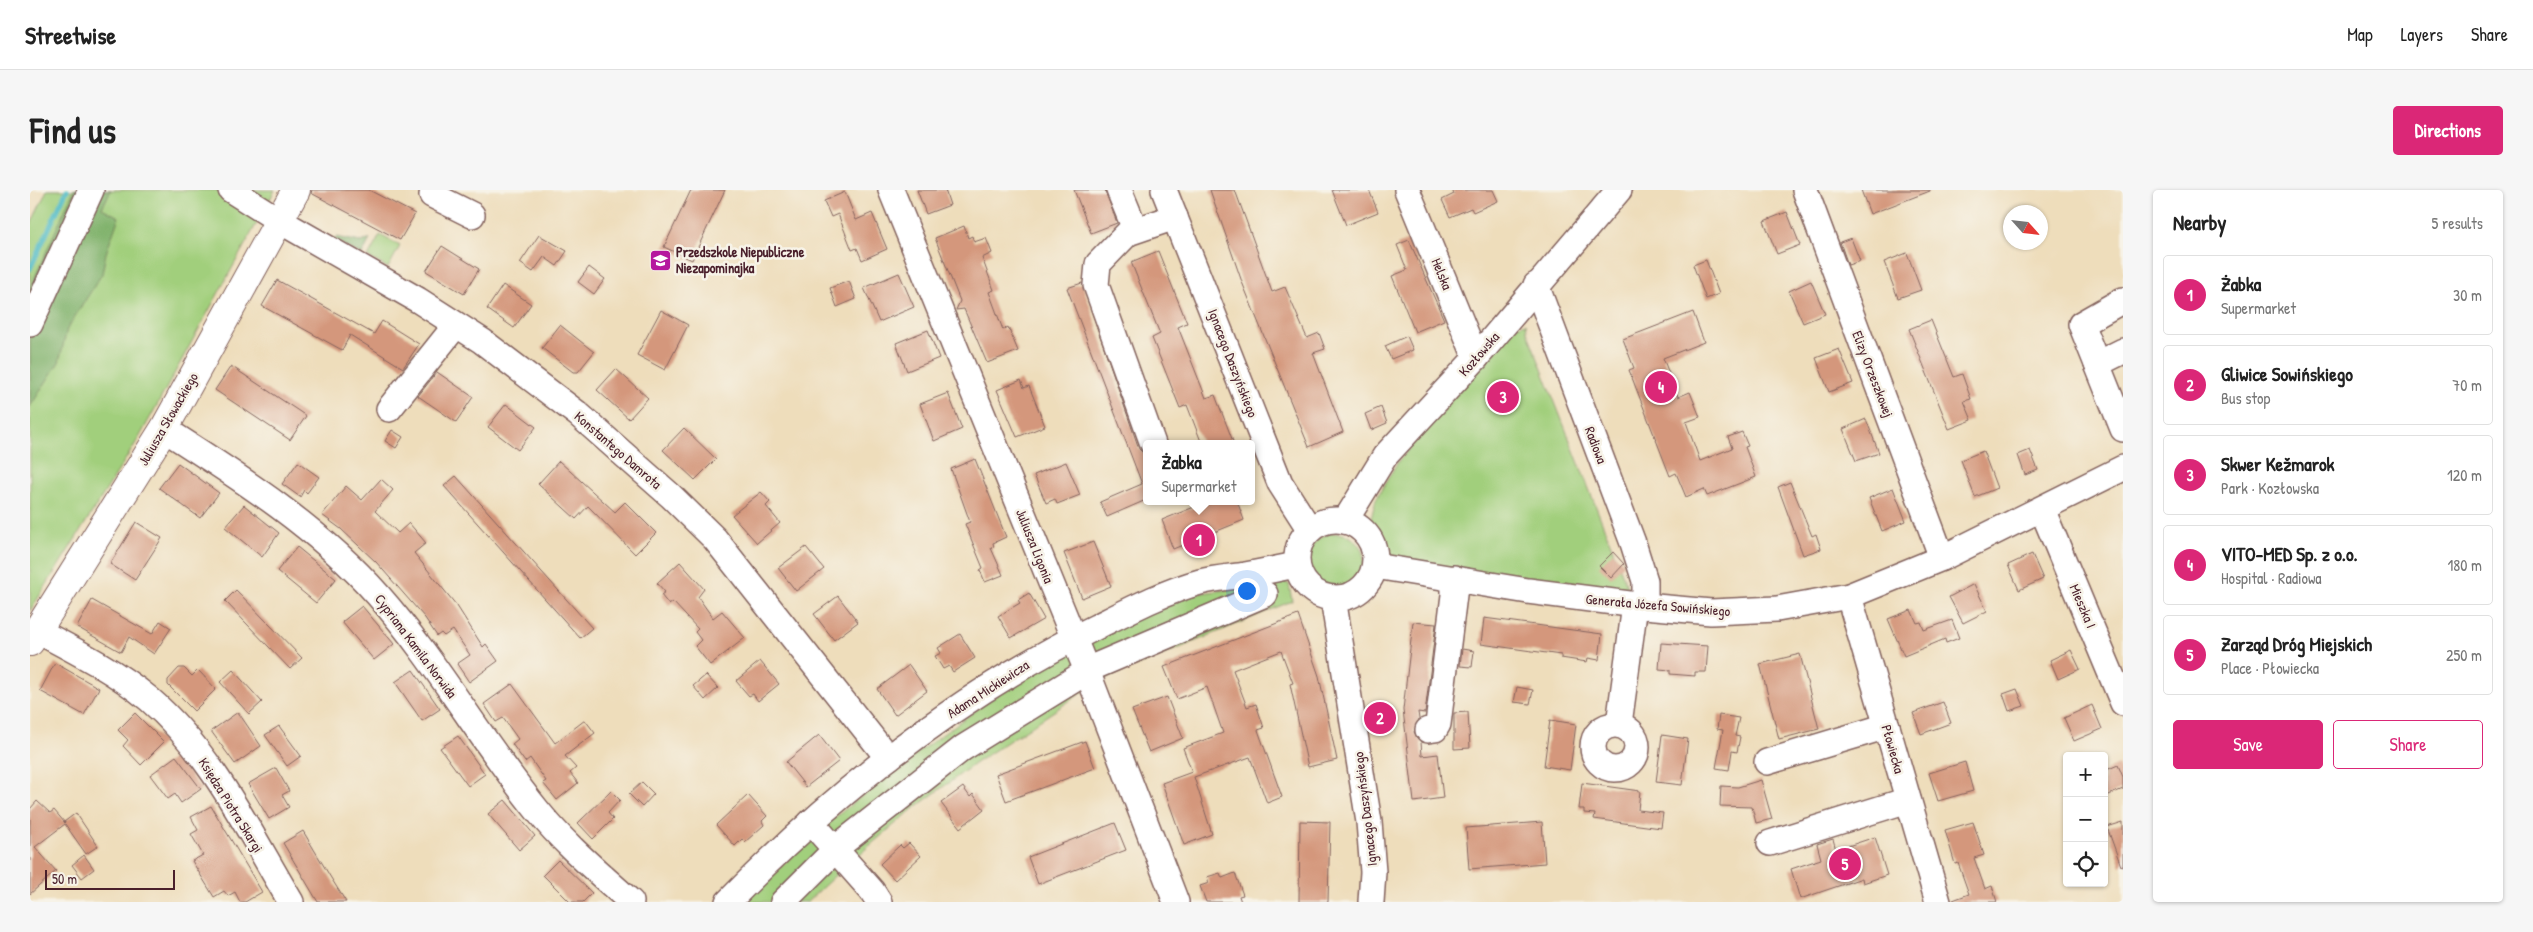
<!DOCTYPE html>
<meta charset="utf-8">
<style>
:root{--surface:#fff;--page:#f6f6f6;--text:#222;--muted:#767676;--line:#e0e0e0;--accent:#db2777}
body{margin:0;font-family:"Patrick Hand",sans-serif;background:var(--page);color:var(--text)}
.controls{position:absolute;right:15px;bottom:15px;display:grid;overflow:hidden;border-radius:5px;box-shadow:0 1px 4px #0004}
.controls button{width:45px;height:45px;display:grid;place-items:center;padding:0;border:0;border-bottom:1px solid var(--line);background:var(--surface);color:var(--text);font:25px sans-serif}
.compass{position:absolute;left:1973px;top:15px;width:45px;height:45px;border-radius:50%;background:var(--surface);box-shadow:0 1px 4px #0004;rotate:117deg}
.scale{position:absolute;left:15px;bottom:12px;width:130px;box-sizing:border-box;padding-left:5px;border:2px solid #4a1f2b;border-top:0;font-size:14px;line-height:18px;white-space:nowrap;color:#4a1f2b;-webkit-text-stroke:4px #f7f3e8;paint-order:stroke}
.you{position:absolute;left:1216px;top:400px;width:18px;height:18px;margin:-12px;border:4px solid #fff;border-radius:50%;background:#1a73e8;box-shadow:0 0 0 8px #1a73e833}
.badge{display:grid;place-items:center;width:32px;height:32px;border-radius:50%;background:var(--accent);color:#fff;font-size:16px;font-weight:700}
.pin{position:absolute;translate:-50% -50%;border:2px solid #fff;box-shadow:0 1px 5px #0006}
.popup{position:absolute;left:1113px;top:250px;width:112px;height:65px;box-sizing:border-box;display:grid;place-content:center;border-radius:5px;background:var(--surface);filter:drop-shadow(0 1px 4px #0005);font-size:16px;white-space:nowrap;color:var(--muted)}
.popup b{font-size:19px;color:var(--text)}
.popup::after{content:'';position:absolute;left:50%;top:100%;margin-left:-10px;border:10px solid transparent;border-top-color:var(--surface)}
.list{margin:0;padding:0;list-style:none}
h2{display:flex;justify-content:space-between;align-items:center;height:65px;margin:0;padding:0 20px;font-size:21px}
h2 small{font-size:16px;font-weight:400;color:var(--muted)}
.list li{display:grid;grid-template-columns:32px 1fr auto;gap:15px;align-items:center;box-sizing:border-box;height:80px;margin:0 10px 10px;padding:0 10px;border:1px solid var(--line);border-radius:5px}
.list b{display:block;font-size:19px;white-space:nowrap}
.list p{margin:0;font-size:16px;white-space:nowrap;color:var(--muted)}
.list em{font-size:16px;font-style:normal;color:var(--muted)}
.actions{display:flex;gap:10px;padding:15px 20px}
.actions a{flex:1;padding:11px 0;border:1px solid var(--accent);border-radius:5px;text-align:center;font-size:18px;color:var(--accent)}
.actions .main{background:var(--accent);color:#fff}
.icon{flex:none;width:28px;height:28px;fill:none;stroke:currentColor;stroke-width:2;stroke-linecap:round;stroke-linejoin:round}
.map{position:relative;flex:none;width:2093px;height:712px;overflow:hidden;border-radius:5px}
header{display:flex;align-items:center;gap:30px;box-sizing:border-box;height:70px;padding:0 25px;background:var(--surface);border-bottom:1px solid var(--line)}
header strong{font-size:24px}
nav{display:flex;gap:28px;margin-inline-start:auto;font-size:18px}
.intro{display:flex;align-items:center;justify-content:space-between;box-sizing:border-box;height:120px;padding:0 30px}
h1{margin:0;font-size:35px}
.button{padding:12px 22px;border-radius:5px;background:var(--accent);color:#fff;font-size:18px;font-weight:700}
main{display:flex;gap:30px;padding:0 30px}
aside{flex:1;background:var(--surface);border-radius:5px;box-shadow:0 1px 4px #0004}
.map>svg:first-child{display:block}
.green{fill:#a1cf7c;stroke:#767754}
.forest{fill:#80b26c;stroke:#65684c}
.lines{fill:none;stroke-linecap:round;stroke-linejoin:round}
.stream{stroke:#4cbac5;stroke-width:5}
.building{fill:#d4977c}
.minor-casing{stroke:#83625d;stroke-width:28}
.major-casing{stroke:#83625d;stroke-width:30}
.minor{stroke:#fff;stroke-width:25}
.major{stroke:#fff;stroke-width:28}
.labels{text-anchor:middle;stroke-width:5;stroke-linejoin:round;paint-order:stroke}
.poi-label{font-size:14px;font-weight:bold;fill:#4a1f2b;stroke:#f7f3e8;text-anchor:start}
.street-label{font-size:14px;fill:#4a1f2b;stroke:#f7f3e8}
</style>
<header>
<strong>Streetwise</strong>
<nav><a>Map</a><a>Layers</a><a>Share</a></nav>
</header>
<div class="intro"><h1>Find us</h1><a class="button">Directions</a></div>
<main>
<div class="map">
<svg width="2093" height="712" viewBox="0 0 2093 712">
<rect width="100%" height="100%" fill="#f7f3e8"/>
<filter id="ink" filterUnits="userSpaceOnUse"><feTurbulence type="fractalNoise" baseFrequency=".02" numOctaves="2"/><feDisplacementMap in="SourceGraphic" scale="10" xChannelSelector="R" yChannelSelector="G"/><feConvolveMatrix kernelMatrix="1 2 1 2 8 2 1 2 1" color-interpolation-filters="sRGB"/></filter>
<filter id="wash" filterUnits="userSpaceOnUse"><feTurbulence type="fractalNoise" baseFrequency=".0096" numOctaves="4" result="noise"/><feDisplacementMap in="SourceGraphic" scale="20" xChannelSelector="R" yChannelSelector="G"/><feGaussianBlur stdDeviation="1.12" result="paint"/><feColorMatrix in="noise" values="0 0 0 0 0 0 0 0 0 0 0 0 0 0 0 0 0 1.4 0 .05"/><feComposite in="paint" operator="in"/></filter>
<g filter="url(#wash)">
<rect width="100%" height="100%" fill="#edb"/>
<g class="green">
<polygon points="17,0 245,0 109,248 0,421 0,36"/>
<polygon points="350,45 370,56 358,78 338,67"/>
<polygon points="1496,133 1497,141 1601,406 1349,369 1341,328 1346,309 1367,273 1485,136"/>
<circle cx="1306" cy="371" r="28"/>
<polygon points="1253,392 1259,394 1262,411 1068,492 947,572 883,619 813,678 777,712 713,712 793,637 869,576 990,488 1053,452 1164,404"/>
</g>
<g class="forest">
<polygon points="44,0 81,0 72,18 89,27 76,63 72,84 37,139 29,172 0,217 0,98"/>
<polygon points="307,47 331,52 340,49 332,65 304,50"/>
</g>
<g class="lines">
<polyline class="stream" points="0,79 37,0"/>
</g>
<g id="blocks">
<g class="building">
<polygon points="282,0 339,0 385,24 370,50 281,3"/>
<polygon points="661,0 695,0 662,70 634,57"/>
<polygon points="887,0 915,0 920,15 896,24"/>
<polygon points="1044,0 1075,0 1087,33 1061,43"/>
<polygon points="1180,0 1205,0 1242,102 1255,97 1277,148 1289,143 1295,159 1283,163 1313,242 1279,257 1212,92"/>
<polygon points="1302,0 1339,0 1348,22 1316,35"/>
<polygon points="1422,0 1463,0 1468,11 1443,22 1441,18 1420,27 1412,10 1424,4"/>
<polygon points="1831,0 1900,0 1900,1 1840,24"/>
<polygon points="815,2 826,30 842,23 857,59 832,70 827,58 822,60 808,24 801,27 794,11"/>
<polygon points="1757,22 1770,55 1747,64 1734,31"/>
<polygon points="934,36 938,48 942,46 944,52 956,48 962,63 952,68 964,100 959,102 973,140 978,137 988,161 957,173 934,119 926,120 930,111 905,48"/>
<polygon points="509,45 537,61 527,76 514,67 503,82 490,73"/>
<polygon points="1821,48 1830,71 1818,75 1810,52"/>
<polygon points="1379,50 1414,130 1385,142 1362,86 1377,80 1367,55"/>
<polygon points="412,56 449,79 434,104 396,81"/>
<polygon points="1128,61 1157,133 1148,137 1176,208 1185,205 1204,254 1172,254 1157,215 1150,218 1122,148 1130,144 1101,72"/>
<polygon points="1877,63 1891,100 1868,108 1854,72"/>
<polygon points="1676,70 1689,104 1676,109 1663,75"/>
<polygon points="559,77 575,89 564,104 548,92"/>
<polygon points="869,83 884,117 849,132 834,98"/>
<polygon points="247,90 344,144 352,131 389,154 373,178 320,145 312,160 232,116"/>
<polygon points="819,91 826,109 807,117 800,98"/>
<polygon points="1781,91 1795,124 1773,133 1759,101"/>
<polygon points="1052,93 1109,259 1116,266 1116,310 1077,327 1070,312 1112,294 1037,98"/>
<polygon points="473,95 501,114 484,138 457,119"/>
<polygon points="631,120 658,135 635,180 607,165"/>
<polygon points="1663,122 1674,152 1633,168 1648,207 1660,202 1670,227 1656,232 1670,271 1702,258 1698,247 1712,242 1718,256 1715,257 1726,287 1677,306 1674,299 1656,307 1646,283 1640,286 1599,180 1604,178 1593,149"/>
<polygon points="1901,130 1924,187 1932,184 1941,209 1934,211 1942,230 1919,239 1879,139"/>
<polygon points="530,135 564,162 548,182 543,182 512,158"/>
<polygon points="898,140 909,168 877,181 866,153"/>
<polygon points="1377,146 1383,160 1361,169 1355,156"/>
<polygon points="1809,159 1823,193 1799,202 1786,168"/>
<polygon points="201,176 276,226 260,250 185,200"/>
<polygon points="586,179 618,208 599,229 567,200"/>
<polygon points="407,182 443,207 426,232 388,206"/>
<polygon points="991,190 994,198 999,196 1015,236 987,247 967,200"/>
<polygon points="918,203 932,239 904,251 890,214"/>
<polygon points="476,214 506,237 488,260 458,237"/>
<polygon points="1351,217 1357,233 1341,240 1335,224"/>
<polygon points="1836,229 1849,263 1826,271 1813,239"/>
<polygon points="654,238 686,269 665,290 633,260"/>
<polygon points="362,240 373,247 366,258 355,251"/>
<polygon points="2000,260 2008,280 1995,285 1988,265"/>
<polygon points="1953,261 1967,298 1945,307 1931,270"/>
<polygon points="945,269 976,347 963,353 964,357 961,358 973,385 955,392 950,380 953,378 935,334 940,332 921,279"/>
<polygon points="529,271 585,322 595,312 626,343 605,364 558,316 546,329 508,294"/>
<polygon points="268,272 289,287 277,303 274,300 270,307 252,294"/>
<polygon points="1036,272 1050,305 1027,314 1025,309 1016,313 1004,285"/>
<polygon points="148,273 189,303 170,328 129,298"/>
<polygon points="426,286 562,438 550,448 414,296"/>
<polygon points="351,289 363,300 345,321 368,343 379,333 396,353 384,363 427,416 453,457 456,454 468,471 439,492 427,474 440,465 423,440 414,446 411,443 407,446 395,428 346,372 311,339 292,325 316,296 332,310"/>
<polygon points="1760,292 1782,346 1786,344 1791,359 1773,365 1748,297"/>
<polygon points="1863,298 1876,331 1852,341 1839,308"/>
<polygon points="731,302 740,312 736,316 750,333 727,353 702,325"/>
<polygon points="1179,311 1207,311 1214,330 1143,359 1132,330"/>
<polygon points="214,315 249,343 232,367 195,337"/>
<polygon points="106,332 132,348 105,390 80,374"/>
<polygon points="1063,352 1081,396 1052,408 1034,363"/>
<polygon points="267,357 306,389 286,413 247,381"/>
<polygon points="776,357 794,379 766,401 748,378"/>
<polygon points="1583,362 1594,374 1581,388 1569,376"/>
<polygon points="2002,364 2013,389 1989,400 1978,375"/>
<polygon points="650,372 674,399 668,407 683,428 692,421 715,448 680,475 665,456 671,450 665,442 668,439 643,412 639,415 631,405 635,402 627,393"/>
<polygon points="1944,394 1957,421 1933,433 1919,407"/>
<polygon points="206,400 272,468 260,479 195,411"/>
<polygon points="999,403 1014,429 981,448 968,426 990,413 988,410"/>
<polygon points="808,406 828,432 804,450 784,424"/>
<polygon points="62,410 122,444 130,431 141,438 124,464 99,447 91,462 47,437"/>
<polygon points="332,416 364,454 344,470 312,432"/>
<polygon points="1881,420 1887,433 1891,432 1894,440 1922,430 1929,448 1916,453 1915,449 1874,466 1858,429"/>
<polygon points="1268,425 1289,486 1307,570 1278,577 1260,494 1263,493 1251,461 1203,480 1217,517 1226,514 1234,538 1228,540 1252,607 1237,613 1220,567 1164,587 1182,644 1154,655 1132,593 1162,582 1153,558 1193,543 1177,497 1147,509 1134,477"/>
<polygon points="1454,428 1572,444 1569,470 1558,468 1557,472 1531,468 1531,465 1451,454"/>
<polygon points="1383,432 1406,434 1395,523 1388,522 1389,529 1384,542 1391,552 1392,566 1408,564 1413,608 1384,612 1373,520"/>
<polygon points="930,444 945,468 923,482 919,476 913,479 905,466 911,463 908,458"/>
<polygon points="1631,453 1678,456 1676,482 1665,482 1665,486 1640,484 1640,480 1629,479"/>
<polygon points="1432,459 1444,461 1442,477 1430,476"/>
<polygon points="2041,460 2050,479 2028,489 2020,470"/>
<polygon points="1770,464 1789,539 1749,549 1730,474"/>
<polygon points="730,471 749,494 728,511 723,504 719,506 706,491"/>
<polygon points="25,473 69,498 54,525 10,501"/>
<polygon points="879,475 897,501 865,525 847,499"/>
<polygon points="149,478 154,478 162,486 168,480 186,499 164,521 138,495 138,490"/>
<polygon points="203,480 232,512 219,524 190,492"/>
<polygon points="383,480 410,519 392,531 365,492"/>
<polygon points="676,485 688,498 675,510 663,496"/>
<polygon points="482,494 525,553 555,530 565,543 535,566 546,578 540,583 548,593 527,610 513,593 516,591 500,568 495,572 482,554 488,549 473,528 466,532 454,514"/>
<polygon points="1487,497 1503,500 1500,514 1484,512"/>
<polygon points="1987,499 1994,516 1979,521 1973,504"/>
<polygon points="1137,507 1153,548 1119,562 1102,520"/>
<polygon points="1913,512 1921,533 1891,544 1883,523"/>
<polygon points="2062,515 2072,539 2044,551 2034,528"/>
<polygon points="208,522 231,556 205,574 181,541"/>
<polygon points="1438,522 1440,558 1424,559 1424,523"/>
<polygon points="105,523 134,552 111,575 93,556 98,550 88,540"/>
<polygon points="1689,525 1709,528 1705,546 1710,547 1707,562 1702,561 1699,580 1686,578 1693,540 1687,539"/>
<polygon points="1520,530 1546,534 1540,580 1514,576"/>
<polygon points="249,536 271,566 257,576 235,545"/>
<polygon points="789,545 809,571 776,597 756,572"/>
<polygon points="1632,545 1658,549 1652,595 1626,592"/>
<polygon points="428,546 455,584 438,596 410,558"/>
<polygon points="1055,551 1065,578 976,611 966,584"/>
<polygon points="146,566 171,599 151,613 145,604 138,609 120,585"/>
<polygon points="1935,572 1943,601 1908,611 1899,583"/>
<polygon points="2088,575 2093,587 2093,599 2074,607 2074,581"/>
<polygon points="246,578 259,601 252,605 259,617 239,629 218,594"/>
<polygon points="1731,590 1742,629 1726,633 1722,617 1690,616 1691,596 1708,597"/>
<polygon points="612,592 624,604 612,617 599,604"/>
<polygon points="1552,593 1610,601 1608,620 1633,623 1631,638 1564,629 1565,624 1554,623 1554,619 1549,619"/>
<polygon points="933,597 940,607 943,604 954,619 930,638 911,613"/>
<polygon points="581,601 590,610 578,623 583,629 563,649 548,633"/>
<polygon points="718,605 737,626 732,631 734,635 715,652 712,649 705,656 686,635"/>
<polygon points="475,610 505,646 489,660 458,624"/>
<polygon points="7,611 20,623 24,620 35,633 34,632 46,623 68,656 56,664 35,634 5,657 26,681 0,704 0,619"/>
<polygon points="181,616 232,702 215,712 210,712 205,702 198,706 194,701 184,707 162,671 173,665 161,644 168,640 161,627"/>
<polygon points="1270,631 1300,632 1298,712 1269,712"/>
<polygon points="1512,632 1515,673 1439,679 1436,638"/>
<polygon points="1943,632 1954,665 1944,668 1955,699 1962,696 1967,712 1924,712 1923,710 1939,704 1928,673 1925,674 1915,640"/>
<polygon points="2093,632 2093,675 2091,676 2077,637"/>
<polygon points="1085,633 1096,660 1008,694 998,667"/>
<polygon points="273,641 301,688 316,712 288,712 282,702 253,653"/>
<polygon points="1845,647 1857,685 1833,693 1832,688 1770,709 1761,679 1791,669 1787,654 1803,649 1806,660"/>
<polygon points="879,653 891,666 865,690 850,674 870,655 873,658"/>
<polygon points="54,665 64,679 52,688 42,675"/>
<polygon points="528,670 562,703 553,712 540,712 513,685"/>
<polygon points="1190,683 1192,688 1205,683 1213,705 1209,706 1211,712 1176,712 1170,696 1179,693 1177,687"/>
</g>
</g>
</g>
<g filter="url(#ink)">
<use href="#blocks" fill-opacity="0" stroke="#83625d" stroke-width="1"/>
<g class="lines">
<defs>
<g id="minor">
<polyline points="201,0 250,31 388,110 452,151 548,224 641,306 685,349 858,568"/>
<polyline points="861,0 1057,481 1146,712"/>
<polyline points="1089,0 1105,39"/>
<polyline points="1134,0 1250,293 1280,340"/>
<polyline points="1377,0 1446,168"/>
<polyline points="1775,0 1912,368"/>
<polyline points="402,5 442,25"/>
<polyline points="1506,95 1603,353 1615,391 1615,416"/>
<polyline points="0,134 61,0"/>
<polyline points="2093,161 2067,174 2093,239"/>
<polyline points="2067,174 2051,134 2093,110"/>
<polyline points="359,219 426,135"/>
<path d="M134,239C209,287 288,337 348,405C407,472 451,551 507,620C534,654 569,683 601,712"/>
<polyline points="1123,254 1066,95 1068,74 1098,43 1145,27"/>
<polyline points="2012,319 2093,513"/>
<circle cx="1306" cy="369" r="39"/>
<polyline points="1315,331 1355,266 1446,168 1589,0"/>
<polyline points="1345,376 1498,401 1615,416 1681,422 1747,419 1819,406 1912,368 2093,278"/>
<polyline points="1819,406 1908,712"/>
<polyline points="1303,408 1339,632 1343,682 1341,712"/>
<path d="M8,441C46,461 85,481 119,509C182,563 219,642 261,712"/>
<polyline points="1589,534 1605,415"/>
<circle cx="1585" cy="557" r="22"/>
<polyline points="1398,540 1405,539 1408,534 1424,405 1424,388"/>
<polyline points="1737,572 1857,536"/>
<polyline points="781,632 842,701 849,712"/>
<polyline points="1740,653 1878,610"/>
<path d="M698,712C805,602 928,505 1066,437C1100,420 1134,402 1170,392C1185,388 1201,387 1215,385C1233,382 1250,378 1267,375"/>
<polyline points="753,712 811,654 933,558 1066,476 1235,404"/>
</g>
<polyline id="major" points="0,452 134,239 266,0"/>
</defs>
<use href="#minor" class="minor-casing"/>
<use href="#major" class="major-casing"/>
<use href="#minor" class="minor"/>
<use href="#major" class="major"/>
</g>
</g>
<defs>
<symbol id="school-square" viewBox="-11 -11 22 22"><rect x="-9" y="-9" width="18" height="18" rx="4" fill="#b5179e" stroke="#f7f3e8"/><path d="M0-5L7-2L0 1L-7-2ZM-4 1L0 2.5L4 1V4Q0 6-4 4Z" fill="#fff"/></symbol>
</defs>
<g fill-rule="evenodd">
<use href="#school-square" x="618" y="58" width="25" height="25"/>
</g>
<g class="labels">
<g class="poi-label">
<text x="646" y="67">Przedszkole Niepubliczne<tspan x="646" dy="16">Niezapominajka</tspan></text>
</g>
<g class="street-label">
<text transform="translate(1412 84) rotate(68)" y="5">Helska</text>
<text transform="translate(1449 164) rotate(-49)" y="5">Kozłowska</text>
<text transform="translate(1203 173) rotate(69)" y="5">Ignacego Daszyńskiego</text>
<text transform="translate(1843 184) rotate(69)" y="5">Elizy Orzeszkowej</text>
<text transform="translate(138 229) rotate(-60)" y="5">Juliusza Słowackiego</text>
<text transform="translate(1566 255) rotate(69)" y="5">Radiowa</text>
<text transform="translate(588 260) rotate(41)" y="5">Konstantego Damrota</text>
<text transform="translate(1005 356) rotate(68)" y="5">Juliusza Ligonia</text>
<text transform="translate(1628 415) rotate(5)" y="5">Generała Józefa Sowińskiego</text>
<text transform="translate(2053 416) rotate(67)" y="5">Mieszka I</text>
<text transform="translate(386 456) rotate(53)" y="5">Cypriana Kamila Norwida</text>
<text transform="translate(958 499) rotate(-33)" y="5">Adama Mickiewicza</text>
<text transform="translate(1863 559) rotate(74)" y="5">Płowiecka</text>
<text transform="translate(201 615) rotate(58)" y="5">Księdza Piotra Skargi</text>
<text transform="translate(1335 619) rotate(-97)" y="5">Ignacego Daszyńskiego</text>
</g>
</g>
</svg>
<div class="controls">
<button>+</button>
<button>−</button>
<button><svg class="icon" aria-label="locate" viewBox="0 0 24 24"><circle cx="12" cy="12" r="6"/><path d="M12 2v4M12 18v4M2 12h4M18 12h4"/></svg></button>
</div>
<svg class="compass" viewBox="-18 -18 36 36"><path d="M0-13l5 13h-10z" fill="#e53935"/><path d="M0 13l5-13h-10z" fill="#767676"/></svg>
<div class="scale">50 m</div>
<div class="you"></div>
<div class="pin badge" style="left:1169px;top:350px">1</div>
<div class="popup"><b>Żabka</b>Supermarket</div>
<div class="pin badge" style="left:1350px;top:528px">2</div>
<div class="pin badge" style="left:1473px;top:207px">3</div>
<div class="pin badge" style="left:1631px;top:197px">4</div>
<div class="pin badge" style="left:1815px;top:674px">5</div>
</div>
<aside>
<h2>Nearby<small>5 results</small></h2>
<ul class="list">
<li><span class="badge">1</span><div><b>Żabka</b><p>Supermarket</p></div><em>30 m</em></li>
<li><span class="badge">2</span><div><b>Gliwice Sowińskiego</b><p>Bus stop</p></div><em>70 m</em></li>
<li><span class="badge">3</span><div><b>Skwer Kežmarok</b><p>Park · Kozłowska</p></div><em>120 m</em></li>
<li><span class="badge">4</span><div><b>VITO-MED Sp. z o.o.</b><p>Hospital · Radiowa</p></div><em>180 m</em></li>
<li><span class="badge">5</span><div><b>Zarząd Dróg Miejskich</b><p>Place · Płowiecka</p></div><em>250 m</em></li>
</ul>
<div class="actions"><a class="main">Save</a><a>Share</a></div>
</aside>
</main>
